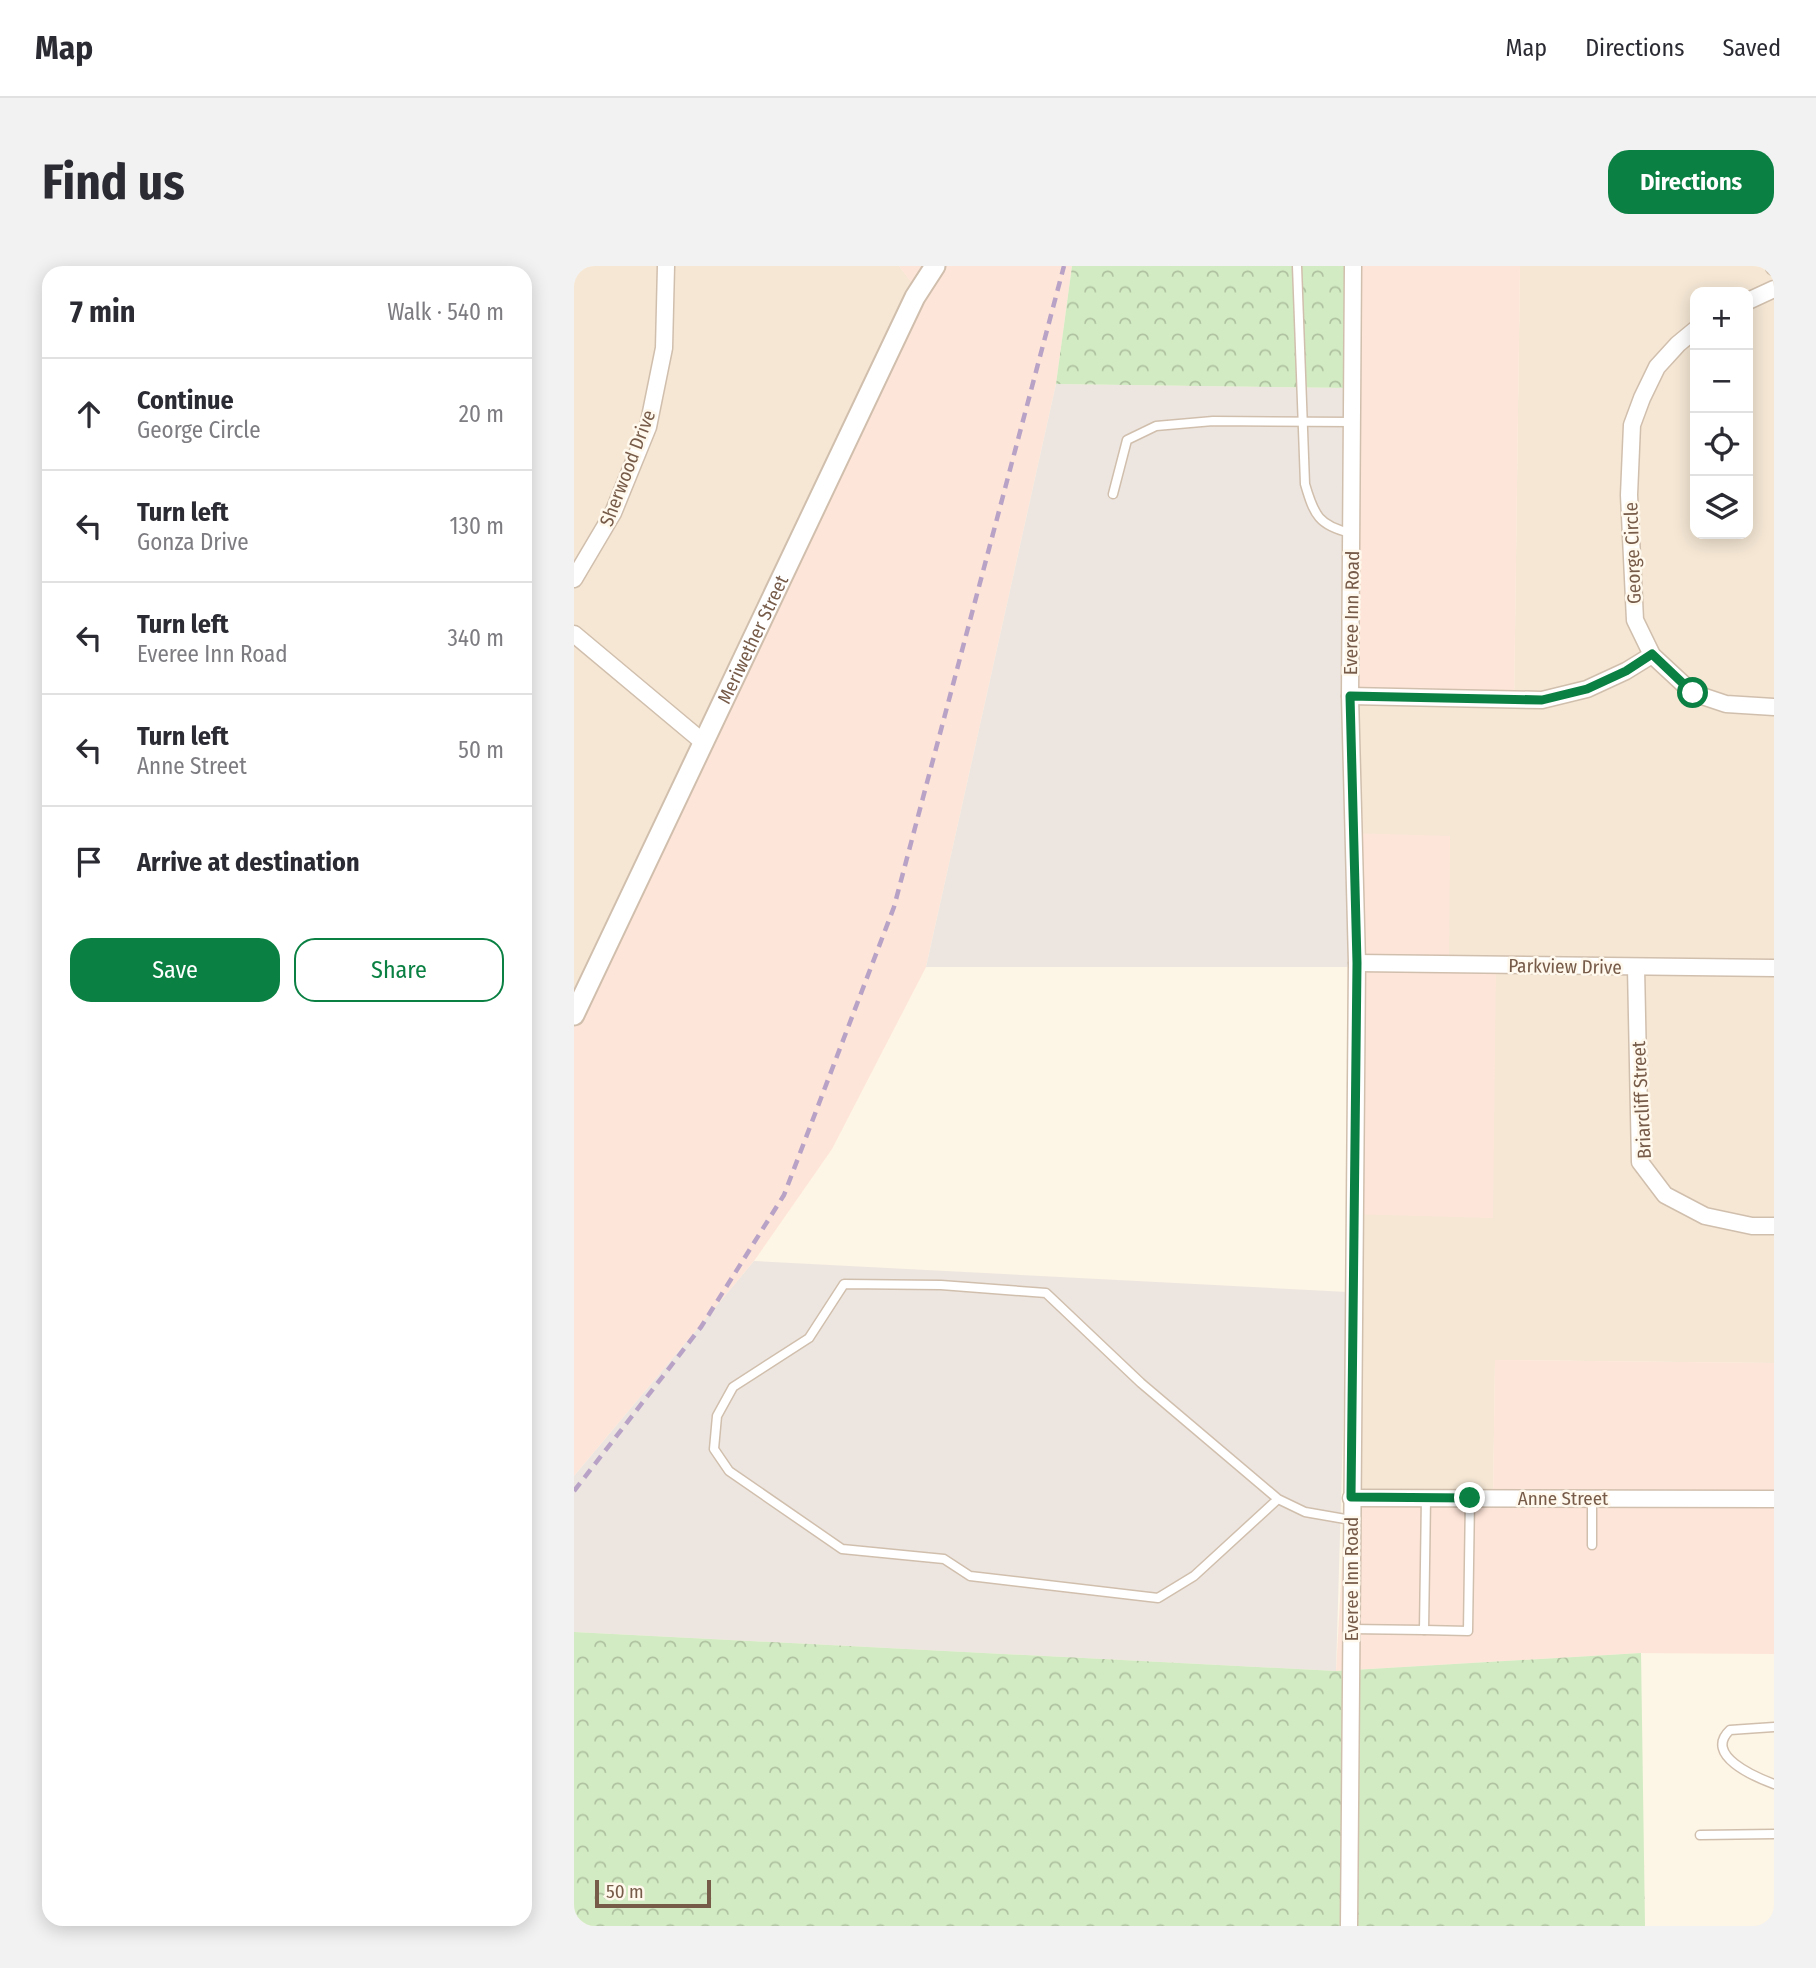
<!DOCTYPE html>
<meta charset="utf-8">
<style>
:root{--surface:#fff;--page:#f2f2f3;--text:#2b2b33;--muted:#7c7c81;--line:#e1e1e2;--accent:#0b8043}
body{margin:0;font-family:"Fira Sans Condensed",sans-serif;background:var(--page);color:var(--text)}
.controls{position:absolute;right:21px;top:21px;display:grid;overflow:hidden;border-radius:14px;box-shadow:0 4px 18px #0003}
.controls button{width:63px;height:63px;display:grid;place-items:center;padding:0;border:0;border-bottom:2px solid var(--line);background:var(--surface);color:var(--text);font:35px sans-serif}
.scale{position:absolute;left:21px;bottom:18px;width:116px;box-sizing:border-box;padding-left:7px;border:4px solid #775b49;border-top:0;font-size:19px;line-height:24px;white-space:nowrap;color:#775b49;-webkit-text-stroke:5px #fff8ec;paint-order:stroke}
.stop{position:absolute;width:21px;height:21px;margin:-16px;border:5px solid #0b8043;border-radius:50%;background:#fff}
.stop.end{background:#0b8043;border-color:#fff;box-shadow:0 2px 7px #0008}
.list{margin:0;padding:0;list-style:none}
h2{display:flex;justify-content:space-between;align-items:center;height:91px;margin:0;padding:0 28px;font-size:30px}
h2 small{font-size:23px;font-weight:400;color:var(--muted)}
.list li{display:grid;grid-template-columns:46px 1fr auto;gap:21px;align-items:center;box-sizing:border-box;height:112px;padding:0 28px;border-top:2px solid var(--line)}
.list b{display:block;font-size:26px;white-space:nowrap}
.list p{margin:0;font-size:23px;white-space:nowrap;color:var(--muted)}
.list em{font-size:23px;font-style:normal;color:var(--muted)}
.actions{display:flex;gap:14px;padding:21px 28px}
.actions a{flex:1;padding:16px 0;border:2px solid var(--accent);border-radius:21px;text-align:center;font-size:24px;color:var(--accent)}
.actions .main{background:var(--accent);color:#fff}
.icon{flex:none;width:38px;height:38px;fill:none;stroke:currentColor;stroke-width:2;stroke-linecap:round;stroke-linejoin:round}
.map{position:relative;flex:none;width:1200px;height:1660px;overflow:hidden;border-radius:21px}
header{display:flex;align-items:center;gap:42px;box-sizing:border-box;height:98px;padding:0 35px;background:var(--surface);border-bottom:2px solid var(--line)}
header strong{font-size:33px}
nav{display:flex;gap:38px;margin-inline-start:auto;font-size:24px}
.intro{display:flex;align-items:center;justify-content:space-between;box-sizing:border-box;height:168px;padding:0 42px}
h1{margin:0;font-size:49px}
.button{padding:18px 32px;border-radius:21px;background:var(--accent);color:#fff;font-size:24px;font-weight:700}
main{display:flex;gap:42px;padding:0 42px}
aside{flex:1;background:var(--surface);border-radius:21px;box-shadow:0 4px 18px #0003}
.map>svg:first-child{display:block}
.residential{fill:#f5e7d4;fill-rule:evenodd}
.commercial{fill:#fee5d9}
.industrial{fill:#ede6e0}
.forest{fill:url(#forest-crowns)}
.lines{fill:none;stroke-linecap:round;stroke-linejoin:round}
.service-casing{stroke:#d1bfad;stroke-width:11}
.minor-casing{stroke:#d1bfad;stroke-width:19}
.tertiary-casing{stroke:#d1bfad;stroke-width:23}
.service{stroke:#fff;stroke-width:8}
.minor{stroke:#fff;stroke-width:16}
.tertiary{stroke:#fff;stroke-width:19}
.rail{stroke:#b8a3c7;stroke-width:4.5;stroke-dasharray:10 7;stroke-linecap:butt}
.route{stroke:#0b8043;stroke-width:9}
.labels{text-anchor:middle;stroke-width:5;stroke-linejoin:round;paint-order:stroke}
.street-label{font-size:19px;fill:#775b49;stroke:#fff8ec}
</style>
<header>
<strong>Map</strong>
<nav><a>Map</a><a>Directions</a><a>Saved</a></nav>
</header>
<div class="intro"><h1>Find us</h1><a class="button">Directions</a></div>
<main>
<aside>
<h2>7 min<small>Walk · 540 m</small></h2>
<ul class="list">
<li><svg class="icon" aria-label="ahead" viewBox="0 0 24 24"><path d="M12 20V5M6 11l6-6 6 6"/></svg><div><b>Continue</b><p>George Circle</p></div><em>20 m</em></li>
<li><svg class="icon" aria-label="left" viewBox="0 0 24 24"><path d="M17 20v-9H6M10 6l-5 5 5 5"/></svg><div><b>Turn left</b><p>Gonza Drive</p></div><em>130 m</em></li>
<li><svg class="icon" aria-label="left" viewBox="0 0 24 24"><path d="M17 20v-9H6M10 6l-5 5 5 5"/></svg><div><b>Turn left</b><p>Everee Inn Road</p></div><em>340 m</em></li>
<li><svg class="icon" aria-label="left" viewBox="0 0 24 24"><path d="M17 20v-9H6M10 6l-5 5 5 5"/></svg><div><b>Turn left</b><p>Anne Street</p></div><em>50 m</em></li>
<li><svg class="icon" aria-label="arrive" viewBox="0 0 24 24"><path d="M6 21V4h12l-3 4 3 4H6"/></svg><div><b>Arrive at destination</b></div></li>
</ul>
<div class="actions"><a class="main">Save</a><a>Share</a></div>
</aside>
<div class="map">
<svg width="1200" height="1660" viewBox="0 0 1200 1660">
<defs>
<pattern id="forest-crowns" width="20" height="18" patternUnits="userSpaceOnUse" patternTransform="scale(1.75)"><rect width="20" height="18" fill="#d2ebc3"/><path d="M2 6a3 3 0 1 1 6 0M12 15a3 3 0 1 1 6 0" fill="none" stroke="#afc1a0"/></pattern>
</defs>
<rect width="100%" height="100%" fill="#fdf5e5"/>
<g class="residential">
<polygon points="0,0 325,0 343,23 0,732"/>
<path d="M946,0H1200V1097L921,1094L919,1233L772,1230L773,948L875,694L774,567V439L940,440ZM1121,26H1174V268H1121Z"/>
</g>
<g class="commercial">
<polygon points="325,0 498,0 482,118 352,701 258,883 180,995 0,1210 0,732 342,23"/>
<polygon points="776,0 946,0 940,441 774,439"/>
<polygon points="774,567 876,570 875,694 922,698 919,952 773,948"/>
<polygon points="921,1094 1200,1097 1200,1388 1067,1387 762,1405 772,1230 919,1233"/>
</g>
<g class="industrial">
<polygon points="482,118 775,122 774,701 352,701"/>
<polygon points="180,995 773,1026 762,1405 0,1366 0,1210"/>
</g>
<g class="forest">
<polygon points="498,0 776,0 775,122 482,118"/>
<polygon points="0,1366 762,1405 1067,1387 1071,1660 0,1660"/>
</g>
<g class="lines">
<defs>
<g id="service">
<path d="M723,0L731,218C740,249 745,260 777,267"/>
<polyline points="539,228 553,174 582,160 639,155 778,156"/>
<polyline points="704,1233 620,1310 584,1332 396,1310 370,1293 268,1283 155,1205 140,1183 143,1150 159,1121 235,1072 270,1018 367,1019 472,1027 567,1117 704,1233 731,1246 777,1254"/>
<polyline points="1018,1279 1018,1233"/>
<polyline points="777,1363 850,1364 852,1232"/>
<polyline points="850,1364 894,1365 896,1232"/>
<path d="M1200,1461L1156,1464C1129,1489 1181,1511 1200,1518"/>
<polyline points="1126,1569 1200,1568"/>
</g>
<g id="minor">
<polyline points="1200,0 1200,1"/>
<polyline points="1174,35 1200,23"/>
<polyline points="1121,64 1104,78 1083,101 1068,132 1058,159 1055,229 1061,354 1078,389 1119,427 1152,438 1200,441"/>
<polyline points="0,313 39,247 74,161 90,82 92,0"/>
<polyline points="0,368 129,476"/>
<polyline points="776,430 968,434 1013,423 1052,405 1078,389"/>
<polyline points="783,697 1200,702"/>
<polyline points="1062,701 1066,896 1091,929 1131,950 1178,960 1200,960"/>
<polyline points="777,1232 1200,1233"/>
<polyline points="775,1660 783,697 776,430 779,0"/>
</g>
<g id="tertiary">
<path id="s1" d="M0,749L341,31L361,0"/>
</g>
</defs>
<use href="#service" class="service-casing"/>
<use href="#minor" class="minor-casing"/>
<use href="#tertiary" class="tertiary-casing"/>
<use href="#service" class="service"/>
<use href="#minor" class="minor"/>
<use href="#tertiary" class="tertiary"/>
<polyline class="rail" points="0,1225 127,1061 210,929 320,641 490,0"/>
</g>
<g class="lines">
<polyline class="route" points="896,1232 777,1231 783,697 776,430 968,434 1013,423 1052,405 1078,388 1119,427"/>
</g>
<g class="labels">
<g class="street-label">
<text transform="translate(53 202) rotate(-69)" y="7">Sherwood Drive</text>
<text transform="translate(1058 287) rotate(-92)" y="7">George Circle</text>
<text transform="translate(777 347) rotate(-89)" y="7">Everee Inn Road</text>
<text dy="7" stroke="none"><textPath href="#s1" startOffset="416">Meriwether Street</textPath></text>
<text transform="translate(991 700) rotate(1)" y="7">Parkview Drive</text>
<text transform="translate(1067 834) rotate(-93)" y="7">Briarcliff Street</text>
<text x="989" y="1239">Anne Street</text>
<text transform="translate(777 1313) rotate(-90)" y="7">Everee Inn Road</text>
</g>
</g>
</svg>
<div class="controls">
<button>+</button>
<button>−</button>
<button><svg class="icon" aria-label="locate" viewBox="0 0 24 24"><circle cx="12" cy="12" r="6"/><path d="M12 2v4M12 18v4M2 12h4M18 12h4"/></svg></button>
<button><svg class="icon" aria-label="layers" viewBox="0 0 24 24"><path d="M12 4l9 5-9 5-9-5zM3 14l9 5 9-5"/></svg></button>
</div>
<div class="scale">50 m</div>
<div class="stop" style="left:1119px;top:427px"></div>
<div class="stop end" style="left:896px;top:1232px"></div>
</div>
</main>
